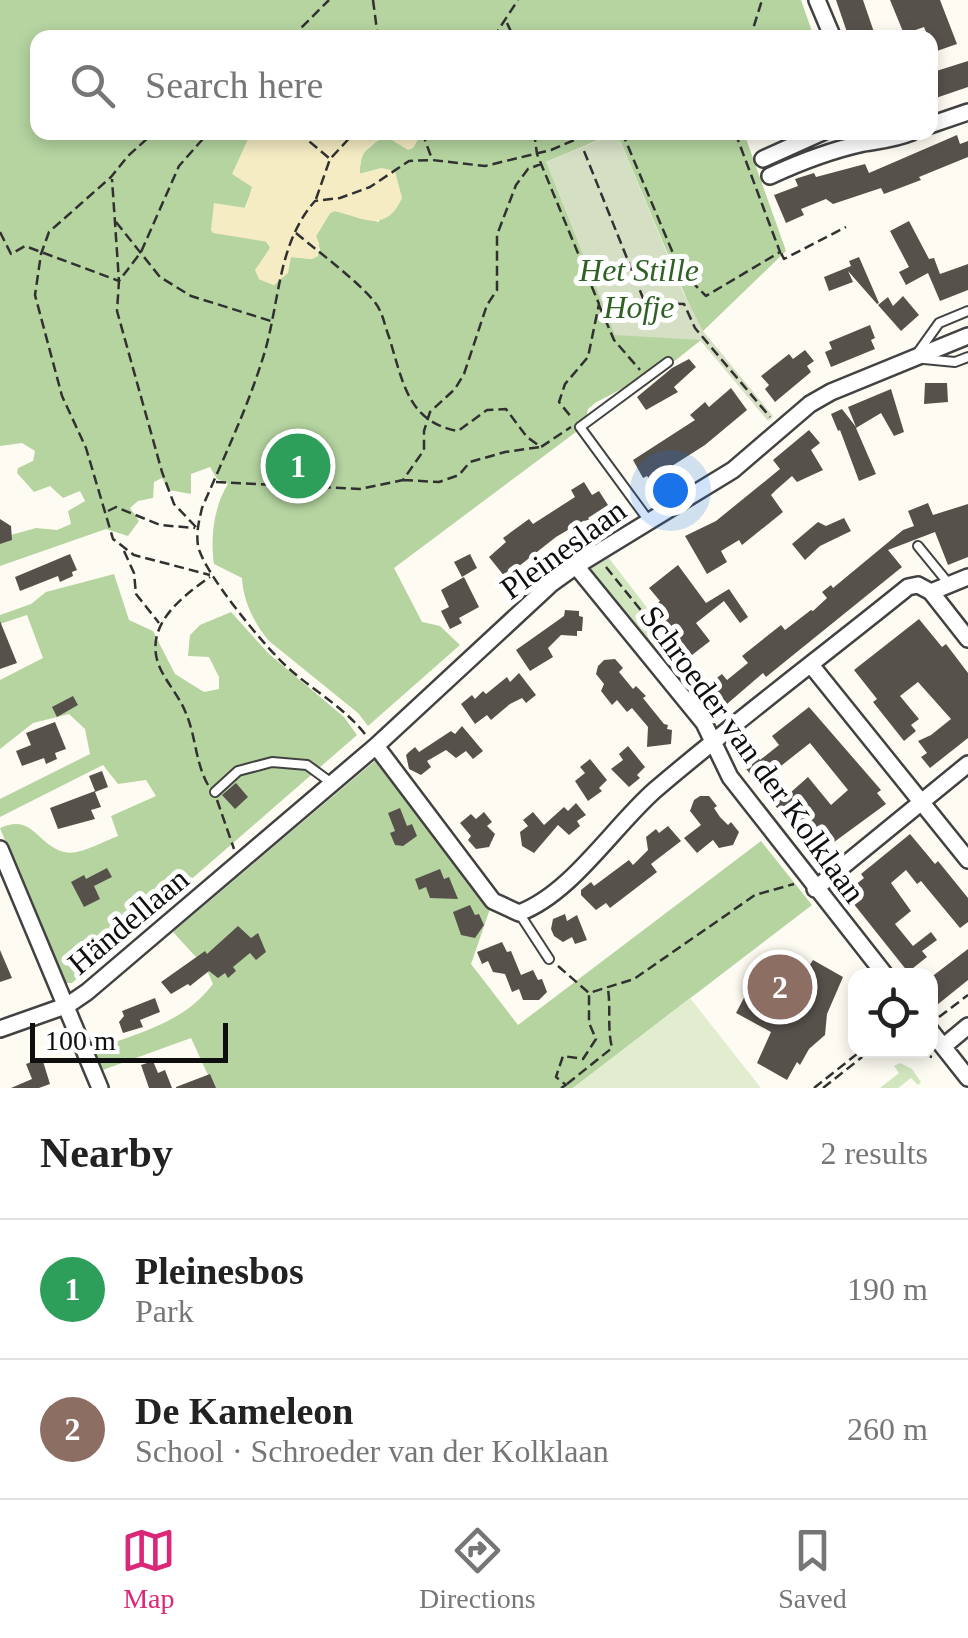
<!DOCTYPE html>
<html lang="en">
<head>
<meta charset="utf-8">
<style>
  body { margin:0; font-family:"Times New Roman",serif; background:#f2f2f2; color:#222 }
  .controls { position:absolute; right:30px; bottom:30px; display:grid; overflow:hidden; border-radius:20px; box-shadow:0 5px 15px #0003 }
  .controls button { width:90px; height:90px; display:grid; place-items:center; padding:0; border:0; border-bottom:2px solid #e0e0e0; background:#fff; color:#222; font:50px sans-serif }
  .scale { position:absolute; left:30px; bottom:25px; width:198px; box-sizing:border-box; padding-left:10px; border:5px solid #0f0f0f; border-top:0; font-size:28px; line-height:35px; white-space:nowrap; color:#0f0f0f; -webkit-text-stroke:8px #fff; paint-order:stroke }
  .you { position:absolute; left:670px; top:490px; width:35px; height:35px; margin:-25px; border:8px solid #fff; border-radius:50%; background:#1a73e8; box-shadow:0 0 0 15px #1a73e833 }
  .badge { display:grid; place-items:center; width:65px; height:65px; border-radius:50%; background:#db2777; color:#fff; font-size:32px; font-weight:700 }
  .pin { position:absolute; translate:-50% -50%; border:5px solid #fff; box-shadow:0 2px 10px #0006 }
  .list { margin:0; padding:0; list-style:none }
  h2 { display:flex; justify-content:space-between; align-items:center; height:130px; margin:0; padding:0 40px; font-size:42px }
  h2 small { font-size:32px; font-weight:400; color:#767676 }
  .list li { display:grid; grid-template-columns:65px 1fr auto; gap:30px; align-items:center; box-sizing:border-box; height:140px; padding:0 40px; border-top:2px solid #e0e0e0 }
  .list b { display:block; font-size:38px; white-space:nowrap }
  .list p { margin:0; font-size:32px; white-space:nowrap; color:#767676 }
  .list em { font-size:32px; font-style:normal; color:#767676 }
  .icon { flex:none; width:55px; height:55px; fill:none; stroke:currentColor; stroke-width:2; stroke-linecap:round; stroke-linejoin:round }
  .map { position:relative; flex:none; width:968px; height:1088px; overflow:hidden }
  .search { position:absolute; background:#fff; box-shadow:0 5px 15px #0003; left:30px; right:30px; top:30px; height:110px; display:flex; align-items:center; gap:25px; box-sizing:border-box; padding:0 35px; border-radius:20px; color:#767676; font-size:38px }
  .sheet { height:410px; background:#fff }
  nav { display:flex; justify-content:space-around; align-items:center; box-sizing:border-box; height:140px; border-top:2px solid #e0e0e0; background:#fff; font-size:28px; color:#767676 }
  nav a { display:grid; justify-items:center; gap:5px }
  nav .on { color:#db2777 }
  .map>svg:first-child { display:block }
  .green { fill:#d1e5bf }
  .forest { fill:#b5d4a0 }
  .sand { fill:#f5ecc3 }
  .cemetery { fill:#d5dfc4 }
  .pitch { fill:#e2edd0 }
  .building { fill:#57514c; fill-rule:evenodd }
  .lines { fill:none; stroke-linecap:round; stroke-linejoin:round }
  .service-casing { stroke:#424242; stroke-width:12 }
  .minor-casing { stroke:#424242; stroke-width:20 }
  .path { stroke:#313131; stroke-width:2.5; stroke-dasharray:10 5; stroke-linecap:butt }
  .service { stroke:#fff; stroke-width:8 }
  .minor { stroke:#fff; stroke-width:15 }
  .labels { text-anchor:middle; stroke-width:10; stroke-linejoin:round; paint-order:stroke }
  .park-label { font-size:32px; font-style:italic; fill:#2f6125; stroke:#fff }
  .street-label { font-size:32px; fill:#0f0f0f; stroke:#fff }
</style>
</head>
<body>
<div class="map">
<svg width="968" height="1088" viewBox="0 0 968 1088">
  <rect width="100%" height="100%" fill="#fefcf2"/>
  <path class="green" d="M 605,553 L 728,713 L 712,722 L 588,570 L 587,565 Z
    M 900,1063 L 912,1069 L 921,1082 L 918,1085 L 911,1078 L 898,1088 L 880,1088 L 899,1073 L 894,1066 Z"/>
  <path class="forest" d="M 0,0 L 801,0 L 814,37 L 38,38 L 38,132 L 251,133 L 233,173 L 253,187 L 244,210 L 270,247 L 259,279 L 274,285 L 291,257 L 312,259 L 320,250 L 316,236 L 330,213 L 335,211 L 379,222 L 382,168 L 359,174 L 362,154 L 378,140 L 388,137 L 400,143 L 421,136 L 422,133 L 615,133 L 546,162 L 701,340 L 676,360 L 595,403 L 588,409 L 586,418 L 579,421 L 580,429 L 394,568 L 422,622 L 440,626 L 460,645 L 368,726 L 358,713 L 269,641 C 254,623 243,601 242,578 L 214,564 C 210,538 214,506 228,484 L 217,479 L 210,467 L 191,474 L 191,494 L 169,490 L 162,478 L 154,482 L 153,498 L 138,501 L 130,508 L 139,521 L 128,536 L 106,529 L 0,566 L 0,538 L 36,528 L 57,530 L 71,524 L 68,511 L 85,501 L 80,491 L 63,498 L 50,486 L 34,492 L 17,473 L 18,468 L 33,461 L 35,451 L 22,443 L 0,446 Z
    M 617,133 L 744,133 L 786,251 L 701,333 Z
    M 114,574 L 129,620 L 153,631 L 175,674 L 204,692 L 219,689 L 219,677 L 209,657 L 188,656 L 190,635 L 200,625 L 231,612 L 269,654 L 344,717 L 357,735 L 72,983 L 67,983 L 61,979 L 0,828 C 33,813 36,844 64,852 C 79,856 104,841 118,836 L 111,816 L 156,796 L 146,780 L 118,784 L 103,765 L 0,817 L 0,799 L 90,754 L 85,729 L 69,714 L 33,723 L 0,749 L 0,680 L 43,658 L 27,615 L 0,624 L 0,615 L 31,604 L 46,592 Z
    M 376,760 L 490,909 L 471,964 L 518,1025 L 761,841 L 812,905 L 573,1088 L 214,1088 L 191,1038 L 100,1071 L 92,1050 C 136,1034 184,1023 213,984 L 206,968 L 173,932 Z"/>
  <path class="sand" d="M 251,133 L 422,132 L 422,133 L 413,148 L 408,150 L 387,137 C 368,143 359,154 360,174 L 382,168 L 395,171 L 402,198 C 386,233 365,219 335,211 L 330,213 L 316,236 L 319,243 L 318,256 L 312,259 L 291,257 L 288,273 L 274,285 L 259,279 L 255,270 L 270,248 L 268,242 L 213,233 L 211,230 L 214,203 L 246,208 L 252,187 L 232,174 Z"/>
  <path class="cemetery" d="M 617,133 L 683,292 L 703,331 L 773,416 L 768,421 L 700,340 L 615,335 L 546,162 Z"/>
  <path class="pitch" d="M 690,998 L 761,1088 L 573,1088 Z"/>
  <path class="building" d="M 836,0 L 863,0 L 876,38 L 849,38 Z
    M 890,0 L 940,0 L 957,44 L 934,52 L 924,27 L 904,34 Z
    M 968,61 L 968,87 L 930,100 L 930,73 Z
    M 957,135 L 960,144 L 968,141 L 968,157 L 919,177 L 921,180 L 884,194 L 881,188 L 833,204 L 826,199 L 801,209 L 804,215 L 786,223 L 774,195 L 798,186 L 795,179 L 814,173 L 816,177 L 865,164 L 869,173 Z
    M 909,221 L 929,259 L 934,258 L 940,274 L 968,264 L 968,290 L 940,301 L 928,273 L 906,285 L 899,272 L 909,267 L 890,231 Z
    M 859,257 L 879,303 L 877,304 L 848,271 L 853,282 L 829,291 L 824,277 L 851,266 L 849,261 Z
    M 903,296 L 919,315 L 901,331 L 878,305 L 888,297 L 893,306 Z
    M 870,325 L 875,338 L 871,340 L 875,349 L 831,367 L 825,352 L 832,349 L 829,342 Z
    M 805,350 L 814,361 L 807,366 L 811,372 L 775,402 L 765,389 L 769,385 L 761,376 L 789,354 L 793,359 Z
    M 689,359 L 696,367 L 674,387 L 678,392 L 646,410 L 637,397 L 672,368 Z
    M 925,383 L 947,383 L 948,402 L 924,404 Z
    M 731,388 L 747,410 L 705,445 L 650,480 L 647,476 L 643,478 L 633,460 L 695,420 L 690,415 L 705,402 L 709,407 Z
    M 891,389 L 904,432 L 894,436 L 881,413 L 856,428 L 876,474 L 859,481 L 840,430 L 838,431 L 831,414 L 842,409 L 856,427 L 848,407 Z
    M 809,430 L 820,443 L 811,450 L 823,470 L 797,482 L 792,476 L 776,490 L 771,495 L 783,512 L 742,545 L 739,540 L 721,551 L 727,562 L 707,574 L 685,536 L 716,521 L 780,469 L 773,460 Z
    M 584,482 L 592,495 L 599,491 L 608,505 L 588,518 L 590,520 L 583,521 L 556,537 L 505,577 L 489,557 L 506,542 L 503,538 L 529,519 L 533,524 L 575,497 L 571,490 Z
    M 928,503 L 933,515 L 968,504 L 968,557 L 948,565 L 935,532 L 888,550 L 902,567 L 766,677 L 763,673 L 727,704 L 710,683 L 722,674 L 727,680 L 748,663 L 742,656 L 781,625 L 785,630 L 811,610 L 813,611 L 827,598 L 822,592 L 831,585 L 833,588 L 903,530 L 914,526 L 908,511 Z
    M 844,518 L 851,531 L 820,546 L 805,560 L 792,544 L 818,522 L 826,526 Z
    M 0,519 L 11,526 L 12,540 L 0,544 Z
    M 70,554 L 77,570 L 72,572 L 73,576 L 60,582 L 58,576 L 20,591 L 15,577 Z
    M 470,554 L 477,568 L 462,577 L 454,562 Z
    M 678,565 L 706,603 L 729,589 L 748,617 L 740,623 L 724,601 L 696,623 L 710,641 L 692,655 L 653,606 L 660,601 L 649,588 Z
    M 464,577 L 479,607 L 459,618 L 462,623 L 450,629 L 441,611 L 449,607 L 441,590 Z
    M 565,610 L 579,611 L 579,616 L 583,617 L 582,631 L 577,631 L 577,636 L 561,635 L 548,648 L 553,657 L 530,671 L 516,650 L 564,616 Z
    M 919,619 L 942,647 L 946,644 L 968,673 L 968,738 L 930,768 L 921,757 L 927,753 L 918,741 L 931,735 L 951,719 L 918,682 L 900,696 L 919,719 L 911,725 L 916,731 L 904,741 L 873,702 L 877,699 L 854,670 Z
    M 0,621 L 17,663 L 0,669 Z
    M 615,659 L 623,668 L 619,672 L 633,689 L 636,686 L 646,696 L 643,698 L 664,724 L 668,725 L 667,729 L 672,730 L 671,744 L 647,747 L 648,727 L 632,708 L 627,712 L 617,700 L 612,705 L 601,691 L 604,684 L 596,674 L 598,666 L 604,660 Z
    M 519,673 L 536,695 L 526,703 L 522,698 L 510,704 L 491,720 L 487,715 L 475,724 L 461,704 L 472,695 L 475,699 L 483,691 L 486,694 L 507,677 L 510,682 Z
    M 73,696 L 78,705 L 57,717 L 52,707 Z
    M 809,707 L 881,790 L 877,793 L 886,804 L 815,856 L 743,765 L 756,755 L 760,760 L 779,745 L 772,736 ZM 810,743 L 848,790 L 831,805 L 808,777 L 790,793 L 772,773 Z
    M 55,722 L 66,749 L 55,753 L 57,759 L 46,764 L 44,758 L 22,766 L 16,751 L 31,745 L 26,733 Z
    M 462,726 L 483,751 L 473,759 L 466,751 L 456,758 L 446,750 L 427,761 L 431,767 L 421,775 L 409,769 L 406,755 L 409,752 L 415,747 L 419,752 L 451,731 L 455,734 Z
    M 628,746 L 645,767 L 637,775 L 640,778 L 629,787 L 611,769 L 623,760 L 619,754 Z
    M 590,759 L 607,780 L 599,788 L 602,791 L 588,801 L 575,781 L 585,773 L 580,767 Z
    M 102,771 L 108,787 L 95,792 L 101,807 L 91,810 L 95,819 L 58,829 L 50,808 L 95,791 L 89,776 Z
    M 236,783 L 248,797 L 235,809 L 222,795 Z
    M 700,796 L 709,796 L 717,806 L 714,808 L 720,817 L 728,825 L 731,822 L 739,832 L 733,845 L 719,848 L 713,840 L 697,853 L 684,838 L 701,825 L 690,811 L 694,800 Z
    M 576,803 L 586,815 L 577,821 L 580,826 L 569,835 L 558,825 L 534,853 L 522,846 L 520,832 L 528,826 L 523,820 L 533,812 L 544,825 L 564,807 L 568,811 Z
    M 400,808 L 407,826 L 412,824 L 417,836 L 403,846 L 395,845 L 390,833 L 395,831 L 388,813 Z
    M 484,812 L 492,822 L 487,826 L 495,834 L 489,847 L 476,849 L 468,840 L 471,836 L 460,823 L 471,814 L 476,819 Z
    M 668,826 L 681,841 L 651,864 L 657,872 L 610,908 L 606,903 L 596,910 L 581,895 L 581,890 L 591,882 L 594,886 L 629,860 L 633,865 L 648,850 L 646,837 L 656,829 L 659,833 Z
    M 910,834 L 935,864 L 938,861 L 968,898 L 968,922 L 960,928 L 921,881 L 917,884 L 906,870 L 891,883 L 911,911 L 895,924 L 913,946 L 931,932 L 937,940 L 922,951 L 927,957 L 908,972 L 845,893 L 864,878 L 861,874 Z
    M 107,868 L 112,877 L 94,886 L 100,899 L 84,907 L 71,882 L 84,875 L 86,879 Z
    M 440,869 L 444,879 L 449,877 L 458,899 L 430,898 L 426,887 L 419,890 L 415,879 Z
    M 470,905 L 475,915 L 479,914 L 484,925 L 475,938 L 461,935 L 453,912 Z
    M 565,914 L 567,921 L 577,915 L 587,940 L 575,944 L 572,937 L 563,942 L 554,936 L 551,929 L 553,919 Z
    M 238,926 L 251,938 L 258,933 L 266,952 L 256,960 L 250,953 L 233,967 L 236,971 L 228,978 L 225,973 L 218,978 L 209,971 L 190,986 L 188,984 L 171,994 L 161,982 L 205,951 L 207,954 Z
    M 502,942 L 507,952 L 511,951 L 521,975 L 533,970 L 538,980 L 542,979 L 547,992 L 539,1000 L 523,1000 L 519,989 L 512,992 L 505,974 L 493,972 L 488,961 L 482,964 L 477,952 Z
    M 968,949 L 968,980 L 937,1005 L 930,997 L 930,978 Z
    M 0,950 L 12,978 L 0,982 Z
    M 813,960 L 843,977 L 827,1014 L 825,1035 L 809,1049 L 800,1065 L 797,1062 L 787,1080 L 757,1063 L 771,1032 L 736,1013 L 757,973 L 792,992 Z
    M 155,998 L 160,1012 L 140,1020 L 143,1027 L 123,1033 L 119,1022 L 124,1016 L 122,1011 Z
    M 42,1058 L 50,1084 L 39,1088 L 11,1088 L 32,1079 L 26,1064 Z
    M 153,1061 L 158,1073 L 165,1070 L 172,1088 L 149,1088 L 141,1065 Z
    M 210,1074 L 216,1088 L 176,1088 L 176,1087 Z"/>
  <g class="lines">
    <g class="service-casing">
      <path id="service" d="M 919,351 L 939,323 L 968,311
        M 924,359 L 955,362 L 968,357
        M 649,521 L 580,427 L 668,362
        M 918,546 L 949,584
        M 215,792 L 238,771 L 272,762 L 307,765 L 333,784
        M 519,913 L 549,959"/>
    </g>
    <g class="minor-casing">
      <path id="minor" d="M 817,0 L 833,38
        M 930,125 L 968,112
        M 763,159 L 823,132
        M 770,176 C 800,162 832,150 864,143 C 881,140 895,139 912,132
        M 576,566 L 704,723 L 730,777 L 886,976
        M 931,592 L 968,639
        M 811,665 L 968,860
        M 376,746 L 493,901 L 519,913 C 571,894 613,827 655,790 C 737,720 824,655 908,587 L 918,585 L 931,592 L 968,577
        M 0,849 L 100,1088
        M 815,889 L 968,764
        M 0,1029 L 68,1005 L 87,992 L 376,746 L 551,584 L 576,566 L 733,470 L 810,404 L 831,392 L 968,336
        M 930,1030 L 968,1078
        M 944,1046 L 968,1026"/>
    </g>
    <path class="path" d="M 373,0 L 378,38
      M 507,23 L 514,38
      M 291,38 L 329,0
      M 493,38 L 518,0
      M 745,38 L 753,29 L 762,0
      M 160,132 L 150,136 L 128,156 L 111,177 L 49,232 L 41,254 L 35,295 L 62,396 L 86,448 L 113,539 L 134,555 L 210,575
      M 298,132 L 329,158
      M 422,132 L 432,159
      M 534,132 L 537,154 L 599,304 L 588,357 L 565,384 L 559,402 L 572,418
      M 622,132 L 680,270 L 706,296 L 780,252 L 735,132
      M 584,151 L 645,303 L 684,304 L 695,328 L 770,417
      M 316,199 L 330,159 L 355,132
      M 116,222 L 160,277 L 191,296 L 271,321
      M 0,232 L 11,254 L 25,246 L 119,281 L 112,179
      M 296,233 C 322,255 352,276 374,301 C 383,312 384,324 389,337 C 403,381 407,422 458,431 L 487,410 L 506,409 L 527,437 L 541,447 L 571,427
      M 781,253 L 784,259 L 846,227
      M 599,305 L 614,340 L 640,370
      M 403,480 L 439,482 L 459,475 L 470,462 L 505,452 L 540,447
      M 216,482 L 360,489 L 403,480 L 424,450 L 424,431 L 430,412 L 455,389 L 464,374 L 487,305 L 497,290 L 497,235 L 516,185 L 528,169 L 541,164
      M 108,511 L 116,507 L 160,525 L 195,528
      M 196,527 L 174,504 L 162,472 L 117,311 L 119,281 L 141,252 L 179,166 L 209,132
      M 124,551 L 134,573 L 136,594 L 159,623
      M 606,567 L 723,712
      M 365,734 C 342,705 310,689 284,664 C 262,643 204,573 198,546 C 196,532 199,521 202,508 C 224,457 249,405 265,351 C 280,299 278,243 315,201 L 340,198 L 370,187 L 409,161 L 432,160 L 485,166 L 551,150 L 593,132
      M 208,785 C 195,762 196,735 185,711 C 178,694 164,680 158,663 C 145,624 183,596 210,577
      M 217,800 L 234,849
      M 558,966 L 589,993 L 634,979 L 755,895 L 794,884
      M 939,1017 L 968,995
      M 917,1050 L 922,1055 L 932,1057
      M 567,1084 L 612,1048 C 607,1027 611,1010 608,989
      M 561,1088 L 566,1085 L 556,1077 L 563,1056 L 583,1059 L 596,1039 L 589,1023 L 589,995
      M 814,1088 L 862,1050
      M 823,1088 L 871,1050"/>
    <use href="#service" class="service"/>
    <use href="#minor" class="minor"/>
  </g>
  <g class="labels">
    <g class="park-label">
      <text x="639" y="281">Het Stille<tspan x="639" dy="37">Hofje</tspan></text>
    </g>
    <g class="street-label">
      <text transform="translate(563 549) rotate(-36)" y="11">Pleineslaan</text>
      <text transform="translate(753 754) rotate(54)" y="11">Schroeder van der Kolklaan</text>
      <text transform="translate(128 921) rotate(-40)" y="11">Händellaan</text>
    </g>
  </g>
</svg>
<div class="controls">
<button><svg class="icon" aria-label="locate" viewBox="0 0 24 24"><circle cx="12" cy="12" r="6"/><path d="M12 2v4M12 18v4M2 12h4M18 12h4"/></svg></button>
</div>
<div class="scale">100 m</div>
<div class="you"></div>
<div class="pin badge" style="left:298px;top:466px;background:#2e9e5b">1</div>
<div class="pin badge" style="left:780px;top:987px;background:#8d6e63">2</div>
<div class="search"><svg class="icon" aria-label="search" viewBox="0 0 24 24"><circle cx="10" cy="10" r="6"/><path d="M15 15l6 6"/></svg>Search here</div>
</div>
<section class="sheet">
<h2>Nearby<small>2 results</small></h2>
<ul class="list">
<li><span class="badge" style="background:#2e9e5b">1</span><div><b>Pleinesbos</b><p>Park</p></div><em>190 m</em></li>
<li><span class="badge" style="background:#8d6e63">2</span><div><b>De Kameleon</b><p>School · Schroeder van der Kolklaan</p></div><em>260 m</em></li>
</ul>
</section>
<nav>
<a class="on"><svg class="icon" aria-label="map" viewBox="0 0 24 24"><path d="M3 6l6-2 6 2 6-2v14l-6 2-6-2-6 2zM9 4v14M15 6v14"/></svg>Map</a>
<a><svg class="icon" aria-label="directions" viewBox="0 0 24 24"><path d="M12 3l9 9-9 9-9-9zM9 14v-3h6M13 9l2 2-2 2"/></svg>Directions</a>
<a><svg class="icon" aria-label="saved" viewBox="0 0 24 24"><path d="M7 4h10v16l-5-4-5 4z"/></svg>Saved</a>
</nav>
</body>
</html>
